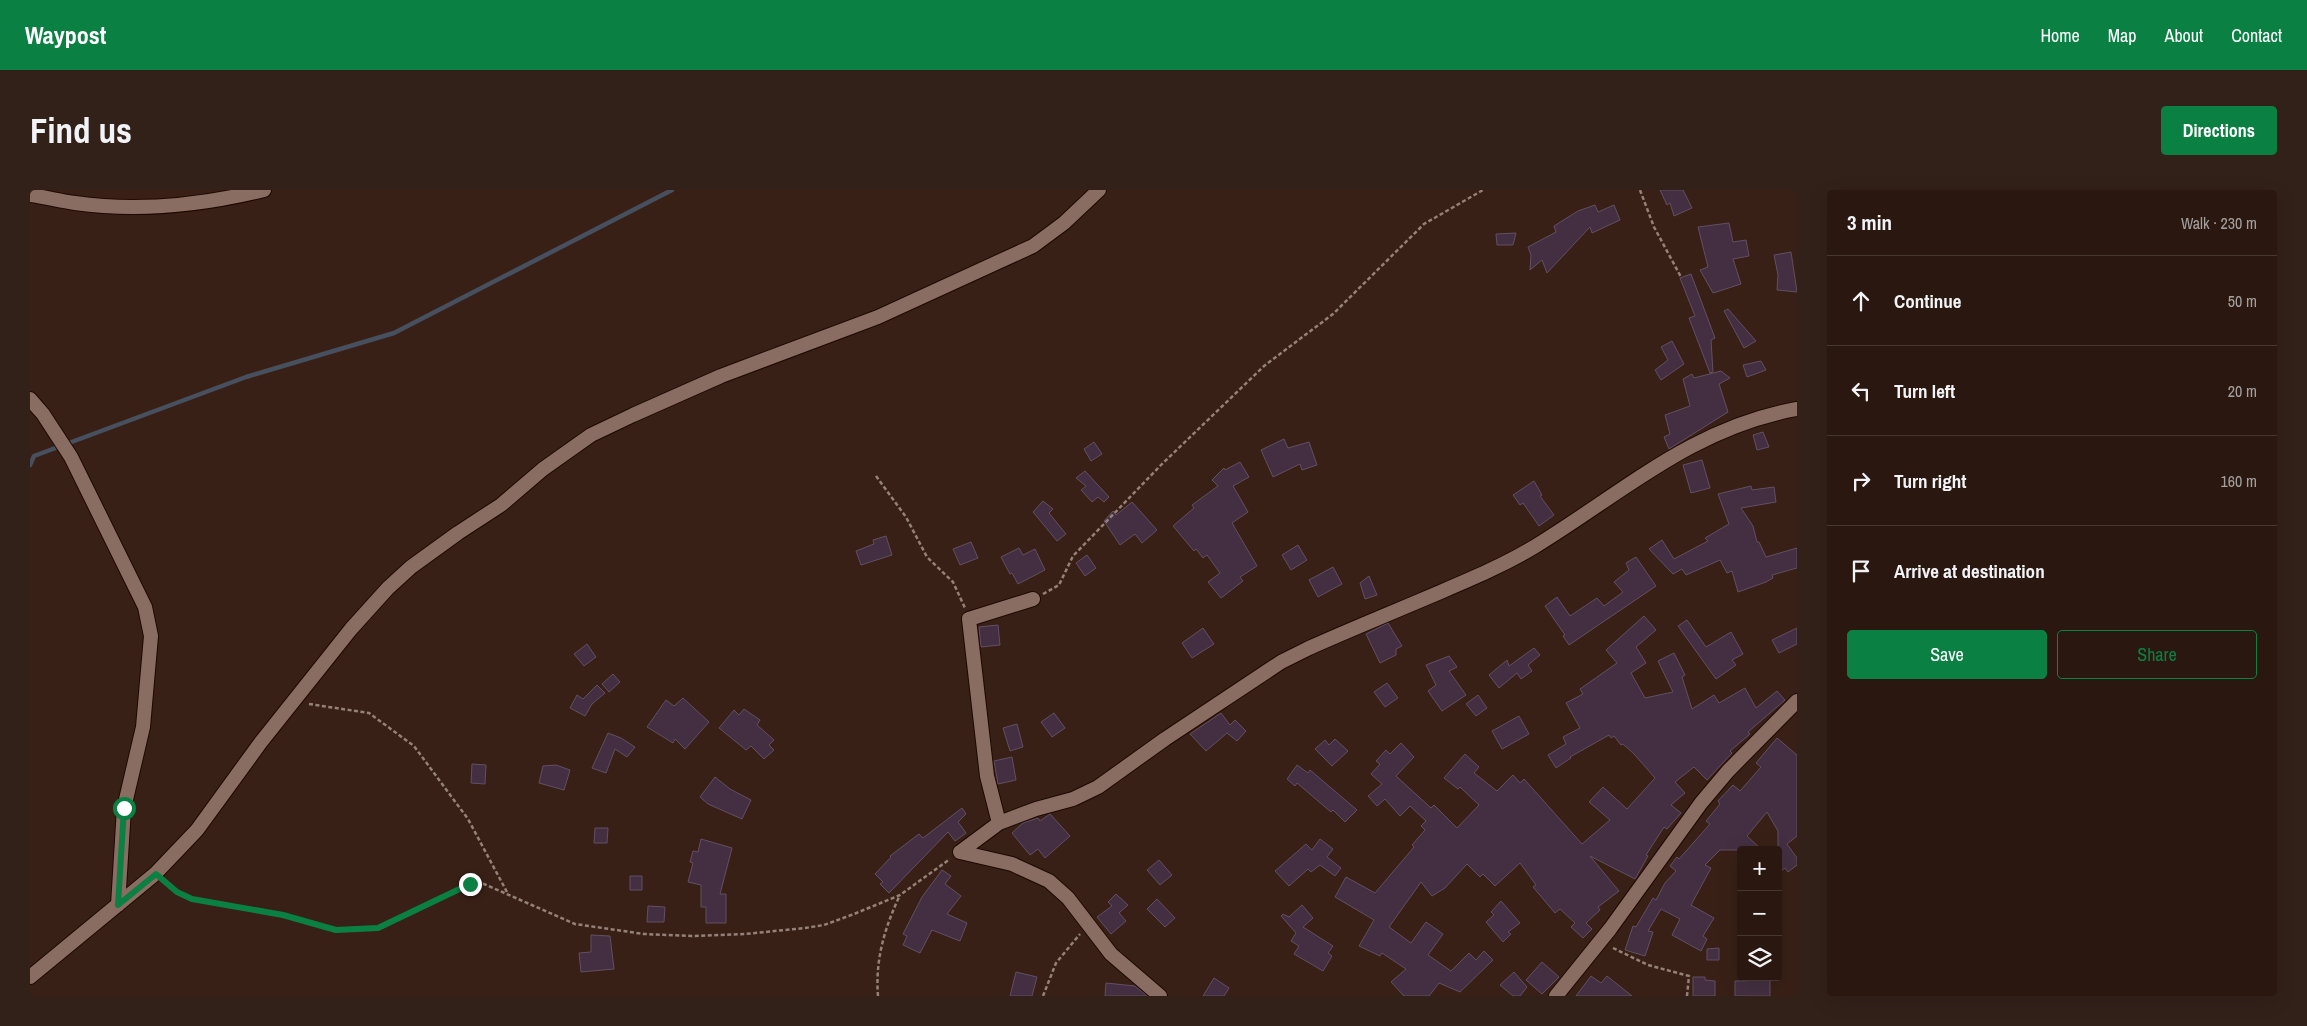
<!DOCTYPE html>
<html lang="en">
<head>
<meta charset="utf-8">
<style>
  body { margin:0; font-family:"Archivo Narrow",sans-serif; background:#322119; color:#f1f3f6 }
  .controls { position:absolute; right:15px; bottom:15px; display:grid; overflow:hidden; border-radius:5px; box-shadow:0 5px 20px #0002 }
  .controls button { width:45px; height:45px; display:grid; place-items:center; padding:0; border:0; border-bottom:1px solid #463730; background:#2a1810; color:#f1f3f6; font:25px sans-serif }
  .stop { position:absolute; width:15px; height:15px; margin:-11px; border:4px solid #0b8043; border-radius:50%; background:#fff }
  .stop.end { background:#0b8043; border-color:#fff; box-shadow:0 1px 5px #0008 }
  .list { margin:0; padding:0; list-style:none }
  h2 { display:flex; justify-content:space-between; align-items:center; height:65px; margin:0; padding:0 20px; font-size:21px }
  h2 small { font-size:16px; font-weight:400; color:#a5a09f }
  .list li { display:grid; grid-template-columns:32px 1fr auto; gap:15px; align-items:center; box-sizing:border-box; height:90px; padding:0 20px; border-top:1px solid #463730 }
  .list b { display:block; font-size:19px; white-space:nowrap }
  .list em { font-size:16px; font-style:normal; color:#a5a09f }
  .actions { display:flex; gap:10px; padding:15px 20px }
  .actions a { flex:1; padding:11px 0; border:1px solid #0b8043; border-radius:5px; text-align:center; font-size:18px; color:#0b8043 }
  .actions .main { background:#0b8043; color:#fff }
  .icon { flex:none; width:28px; height:28px; fill:none; stroke:currentColor; stroke-width:2; stroke-linecap:round; stroke-linejoin:round }
  .map { position:relative; flex:none; width:1767px; height:806px; overflow:hidden; border-radius:5px }
  header { display:flex; align-items:center; gap:30px; box-sizing:border-box; height:70px; padding:0 25px; background:#0b8043; color:#fff }
  header strong { font-size:24px }
  nav { display:flex; gap:28px; margin-inline-start:auto; font-size:18px }
  .intro { display:flex; align-items:center; justify-content:space-between; box-sizing:border-box; height:120px; padding:0 30px }
  h1 { margin:0; font-size:35px }
  .button { padding:12px 22px; border-radius:5px; background:#0b8043; color:#fff; font-size:18px; font-weight:700 }
  main { display:flex; gap:30px; padding:0 30px }
  aside { flex:1; background:#2a1810; border-radius:5px; box-shadow:0 5px 20px #0002 }
  .map>svg:first-child { display:block }
  .lines { fill:none; stroke-linecap:round; stroke-linejoin:round }
  .stream { stroke:#46505e; stroke-width:4.5 }
  .building { fill:#432f41; stroke:#634f62 }
  .minor-casing { stroke:#1e0902; stroke-width:16 }
  .path { stroke:#958179; stroke-width:2.5; stroke-dasharray:4 2.5; stroke-linecap:butt }
  .minor { stroke:#8a6d62; stroke-width:14 }
  .route { stroke:#0b8043; stroke-width:6 }
</style>
</head>
<body>
<header>
<strong>Waypost</strong>
<nav><a>Home</a><a>Map</a><a>About</a><a>Contact</a></nav>
</header>
<div class="intro"><h1>Find us</h1><a class="button">Directions</a></div>
<main>
<div class="map">
<svg width="1767" height="806" viewBox="0 0 1767 806">
  <rect width="100%" height="100%" fill="#382016"/>
  <g class="lines">
    <path class="stream" d="M 0,275 L 4,266 L 216,187 L 364,143 L 642,0"/>
  </g>
  <path class="building" d="M 1630,0 L 1653,0 L 1662,18 L 1644,26 L 1640,13 L 1637,15 Z
    M 1565,15 L 1568,22 L 1584,15 L 1590,30 L 1562,43 L 1560,37 L 1517,83 L 1512,70 L 1500,80 L 1501,65 L 1498,57 L 1526,42 L 1524,36 L 1548,21 Z
    M 1699,33 L 1703,52 L 1716,50 L 1719,66 L 1703,69 L 1711,94 L 1683,103 L 1670,80 L 1678,77 L 1668,37 Z
    M 1486,43 L 1483,55 L 1467,55 L 1466,44 Z
    M 1761,62 L 1767,102 L 1747,100 L 1748,85 L 1744,65 Z
    M 1661,84 L 1685,148 L 1681,150 L 1683,182 L 1680,183 L 1659,128 L 1665,126 L 1650,88 Z
    M 1698,119 L 1726,151 L 1714,158 L 1694,121 Z
    M 1642,151 L 1654,174 L 1631,190 L 1625,180 L 1638,170 L 1631,157 Z
    M 1731,171 L 1736,180 L 1717,187 L 1713,175 Z
    M 1691,181 L 1700,188 L 1689,194 L 1698,222 L 1639,259 L 1634,247 L 1640,244 L 1635,225 L 1660,216 L 1653,189 L 1662,184 L 1664,188 Z
    M 1733,242 L 1739,257 L 1727,260 L 1723,245 Z
    M 1254,249 L 1258,258 L 1279,252 L 1287,275 L 1272,280 L 1270,274 L 1243,287 L 1231,260 Z
    M 1064,252 L 1072,264 L 1061,271 L 1054,259 Z
    M 1672,270 L 1680,298 L 1661,303 L 1653,275 Z
    M 1210,272 L 1219,287 L 1203,296 L 1218,322 L 1202,333 L 1227,376 L 1210,387 L 1213,391 L 1191,408 L 1178,392 L 1190,383 L 1177,365 L 1173,368 L 1166,359 L 1164,361 L 1143,336 L 1164,318 L 1162,315 L 1188,296 L 1182,290 L 1194,278 L 1195,280 Z
    M 1055,281 L 1079,307 L 1074,312 L 1068,307 L 1062,312 L 1051,300 L 1056,296 L 1046,288 Z
    M 1504,291 L 1512,305 L 1510,306 L 1524,325 L 1509,336 L 1493,313 L 1490,315 L 1483,305 Z
    M 1721,296 L 1722,300 L 1744,297 L 1746,312 L 1711,318 L 1723,336 L 1727,352 L 1729,352 L 1736,367 L 1767,358 L 1767,378 L 1742,385 L 1743,388 L 1736,392 L 1708,402 L 1702,381 L 1697,383 L 1690,370 L 1656,385 L 1652,379 L 1643,384 L 1619,359 L 1632,350 L 1644,369 L 1678,351 L 1675,348 L 1699,334 L 1688,304 Z
    M 1013,311 L 1023,319 L 1019,323 L 1036,344 L 1027,351 L 1003,322 Z
    M 1102,312 L 1127,340 L 1112,353 L 1105,344 L 1090,355 L 1074,331 L 1083,321 L 1086,325 Z
    M 856,346 L 862,365 L 831,375 L 826,361 L 844,354 L 843,350 Z
    M 941,352 L 948,368 L 930,375 L 923,359 Z
    M 1268,355 L 1277,370 L 1261,380 L 1252,365 Z
    M 989,358 L 993,365 L 1005,359 L 1015,380 L 988,394 L 982,383 L 980,384 L 971,367 Z
    M 1057,365 L 1066,378 L 1055,386 L 1046,373 Z
    M 1606,367 L 1626,396 L 1539,455 L 1533,446 L 1535,445 L 1515,416 L 1527,407 L 1540,426 L 1567,408 L 1574,416 L 1593,402 L 1584,392 L 1599,380 L 1596,373 Z
    M 1303,377 L 1312,394 L 1288,407 L 1279,390 Z
    M 1339,386 L 1347,405 L 1335,409 L 1330,393 Z
    M 1614,426 L 1626,440 L 1606,457 L 1616,473 L 1601,483 L 1615,508 L 1643,502 L 1628,471 L 1644,463 L 1655,485 L 1652,487 L 1662,519 L 1684,505 L 1689,513 L 1715,498 L 1726,518 L 1747,501 L 1755,510 L 1718,542 L 1720,544 L 1700,561 L 1702,563 L 1677,590 L 1664,577 L 1645,592 L 1655,603 L 1641,615 L 1651,623 L 1637,639 L 1634,637 L 1616,665 L 1618,666 L 1605,689 L 1560,666 L 1589,701 L 1568,717 L 1570,720 L 1556,733 L 1562,739 L 1553,748 L 1541,737 L 1545,733 L 1530,719 L 1525,723 L 1503,697 L 1506,695 L 1490,673 L 1465,696 L 1453,684 L 1450,687 L 1437,674 L 1415,698 L 1402,706 L 1391,692 L 1359,737 L 1381,753 L 1396,732 L 1413,744 L 1398,765 L 1421,781 L 1439,763 L 1446,770 L 1454,761 L 1463,770 L 1430,802 L 1409,793 L 1399,806 L 1374,806 L 1361,792 L 1376,779 L 1352,763 L 1350,766 L 1329,756 L 1344,730 L 1305,707 L 1316,687 L 1345,703 L 1384,657 L 1382,655 L 1395,640 L 1391,636 L 1396,631 L 1380,616 L 1370,626 L 1355,609 L 1347,616 L 1338,606 L 1352,594 L 1341,584 L 1350,574 L 1346,571 L 1356,560 L 1360,564 L 1371,553 L 1384,567 L 1366,586 L 1401,618 L 1404,615 L 1427,638 L 1449,615 L 1430,597 L 1428,599 L 1414,588 L 1435,564 L 1449,577 L 1444,583 L 1467,601 L 1483,585 L 1490,593 L 1494,589 L 1552,654 L 1580,630 L 1559,612 L 1573,597 L 1597,619 L 1625,588 L 1604,564 L 1593,554 L 1591,555 L 1584,546 L 1581,548 L 1579,545 L 1540,567 L 1541,568 L 1526,578 L 1518,565 L 1536,554 L 1533,547 L 1550,538 L 1536,513 L 1553,504 L 1550,499 L 1587,473 L 1576,460 Z
    M 1657,430 L 1676,457 L 1701,442 L 1713,464 L 1702,470 L 1706,475 L 1686,489 L 1648,436 Z
    M 1358,433 L 1372,456 L 1366,459 L 1366,465 L 1350,473 L 1336,444 Z
    M 968,435 L 970,455 L 951,457 L 949,437 Z
    M 1173,438 L 1184,454 L 1162,468 L 1152,453 Z
    M 1767,438 L 1767,454 L 1749,463 L 1742,450 Z
    M 557,454 L 566,467 L 554,476 L 544,464 Z
    M 1504,458 L 1510,465 L 1498,475 L 1502,481 L 1491,489 L 1487,483 L 1469,498 L 1459,485 L 1477,470 L 1479,476 Z
    M 1419,466 L 1427,477 L 1419,481 L 1436,505 L 1412,521 L 1398,501 L 1406,495 L 1396,475 Z
    M 583,484 L 590,492 L 579,502 L 572,494 Z
    M 1357,493 L 1368,508 L 1355,517 L 1344,502 Z
    M 567,495 L 575,503 L 562,514 L 555,526 L 540,518 L 547,505 L 553,509 Z
    M 1448,505 L 1457,518 L 1446,526 L 1436,514 Z
    M 653,508 L 679,532 L 655,559 L 645,549 L 643,553 L 617,537 L 636,510 L 644,516 Z
    M 714,519 L 730,530 L 727,535 L 744,550 L 739,555 L 744,560 L 734,569 L 721,556 L 716,560 L 689,538 L 704,520 L 709,525 Z
    M 1024,523 L 1035,538 L 1022,547 L 1011,532 Z
    M 1191,523 L 1200,535 L 1205,530 L 1216,541 L 1207,551 L 1197,543 L 1176,561 L 1160,544 Z
    M 1489,526 L 1499,544 L 1472,559 L 1462,541 Z
    M 987,534 L 993,557 L 980,561 L 973,538 Z
    M 578,543 L 591,548 L 605,557 L 597,567 L 585,559 L 576,583 L 562,578 Z
    M 1747,548 L 1767,565 L 1767,646 L 1757,654 L 1767,668 L 1767,675 L 1758,682 L 1755,678 L 1748,683 L 1748,641 L 1737,622 L 1717,646 L 1732,660 L 1690,660 L 1675,675 L 1681,678 L 1661,715 L 1684,728 L 1673,746 L 1677,749 L 1671,761 L 1642,745 L 1650,729 L 1631,719 L 1618,741 L 1623,742 L 1615,766 L 1595,760 L 1603,736 L 1606,737 L 1623,708 L 1626,710 L 1635,693 L 1646,681 L 1640,676 L 1647,667 L 1649,669 L 1680,634 L 1676,631 L 1690,614 L 1688,611 L 1703,595 L 1710,601 L 1731,577 L 1726,573 Z
    M 1305,549 L 1318,561 L 1302,576 L 1285,559 L 1295,550 L 1299,555 Z
    M 982,567 L 986,590 L 968,594 L 964,571 Z
    M 442,574 L 456,575 L 455,594 L 441,593 Z
    M 526,575 L 540,580 L 534,600 L 509,593 L 513,576 Z
    M 1267,575 L 1278,583 L 1280,580 L 1327,620 L 1315,632 L 1303,620 L 1301,622 L 1267,593 L 1265,596 L 1257,589 Z
    M 685,587 L 700,599 L 721,610 L 712,629 L 678,614 L 670,607 Z
    M 932,618 L 936,624 L 928,632 L 936,643 L 925,651 L 918,642 L 859,703 L 850,694 L 853,692 L 845,684 L 861,667 L 860,666 L 889,644 L 893,648 Z
    M 1020,624 L 1040,646 L 1015,668 L 1008,659 L 1000,665 L 982,643 L 993,633 L 1008,628 L 1010,631 Z
    M 565,638 L 578,638 L 577,653 L 564,653 Z
    M 671,649 L 702,658 L 690,704 L 696,704 L 696,733 L 676,733 L 676,717 L 671,717 L 671,695 L 658,692 L 663,673 L 660,672 L 663,661 L 668,662 Z
    M 1290,649 L 1303,659 L 1297,667 L 1311,678 L 1305,686 L 1290,675 L 1281,682 L 1278,679 L 1259,696 L 1245,681 L 1276,654 L 1282,660 Z
    M 1129,670 L 1142,685 L 1130,695 L 1117,680 Z
    M 912,680 L 921,686 L 915,694 L 931,706 L 917,724 L 937,733 L 930,751 L 902,740 L 890,763 L 873,755 L 877,746 L 873,744 L 892,707 Z
    M 600,686 L 612,686 L 612,700 L 600,700 Z
    M 1086,704 L 1098,715 L 1089,723 L 1096,731 L 1081,744 L 1067,727 L 1082,716 L 1078,712 Z
    M 1127,709 L 1145,728 L 1135,737 L 1117,719 Z
    M 1471,711 L 1490,733 L 1478,742 L 1481,744 L 1473,752 L 1456,732 L 1464,725 L 1461,722 Z
    M 1272,715 L 1283,728 L 1273,737 L 1303,756 L 1298,763 L 1302,766 L 1293,781 L 1264,764 L 1269,756 L 1261,751 L 1266,743 L 1251,726 L 1253,724 L 1259,727 Z
    M 618,716 L 635,717 L 634,732 L 617,732 Z
    M 561,745 L 580,746 L 584,779 L 551,782 L 549,763 L 561,762 Z
    M 1689,758 L 1689,770 L 1677,770 L 1677,759 Z
    M 1512,772 L 1529,787 L 1512,804 L 1496,790 Z
    M 986,782 L 1007,787 L 1002,806 L 980,806 Z
    M 1484,782 L 1497,797 L 1490,806 L 1483,806 L 1470,795 Z
    M 1561,786 L 1571,793 L 1577,786 L 1602,806 L 1546,806 Z
    M 1663,787 L 1675,787 L 1675,790 L 1685,791 L 1685,806 L 1663,806 Z
    M 1184,788 L 1199,798 L 1194,806 L 1173,806 Z
    M 1740,790 L 1740,806 L 1705,806 L 1705,791 Z
    M 1076,793 L 1105,796 L 1117,806 L 1075,806 Z"/>
  <g class="lines">
    <g class="minor-casing">
      <path id="minor" d="M 0,5 C 15,7 30,11 45,13 C 108,22 173,15 234,0
        M 0,209 L 13,224 L 41,267 L 115,417 L 121,446 L 113,537 L 94,618 L 88,715
        M 969,633 L 957,586 L 939,429 L 1003,409
        M 930,662 L 969,633 L 1006,619 L 1043,609 L 1068,597 L 1135,549 L 1251,472 L 1279,458 C 1317,441 1356,425 1394,409 C 1431,393 1469,378 1504,357 C 1591,304 1663,237 1767,219
        M 930,662 L 982,674 L 1019,691 L 1038,708 L 1081,764 L 1130,806
        M 0,787 L 125,684 L 167,640 L 231,552 L 321,439 L 358,398 L 381,377 L 428,343 L 471,315 L 513,279 L 561,245 L 603,225 L 691,186 L 848,127 L 1003,56 L 1034,33 L 1069,0
        M 1526,806 L 1580,739 L 1671,613 L 1698,581 L 1767,511"/>
    </g>
    <path class="path" d="M 1610,0 L 1624,37 L 1651,87
      M 846,286 L 876,327 L 897,367 L 923,392 L 935,418
      M 1013,404 L 1029,395 L 1043,366 L 1132,274 L 1234,176 L 1303,124 L 1394,34 L 1453,0
      M 279,514 L 339,523 L 384,556 L 438,629 L 478,704
      M 134,691 L 147,702 L 162,709 L 253,725 L 306,740 L 348,738 L 440,694 L 454,694 L 545,734 L 614,744 L 662,746 L 715,744 L 775,738 L 794,735 L 824,724 L 870,705 L 920,669
      M 1583,758 L 1618,775 L 1659,786 L 1657,806
      M 848,806 C 845,769 855,737 870,705
      M 1013,806 L 1026,773 L 1050,744"/>
    <use href="#minor" class="minor"/>
  </g>
  <g class="lines">
    <path class="route" d="M 94,618 L 88,715 L 126,684 L 147,702 L 162,709 L 253,725 L 306,740 L 348,738 L 440,694"/>
  </g>
</svg>
<div class="controls">
<button>+</button>
<button>−</button>
<button><svg class="icon" aria-label="layers" viewBox="0 0 24 24"><path d="M12 4l9 5-9 5-9-5zM3 14l9 5 9-5"/></svg></button>
</div>
<div class="stop" style="left:94px;top:618px"></div>
<div class="stop end" style="left:440px;top:694px"></div>
</div>
<aside>
<h2>3 min<small>Walk · 230 m</small></h2>
<ul class="list">
<li><svg class="icon" aria-label="ahead" viewBox="0 0 24 24"><path d="M12 20V5M6 11l6-6 6 6"/></svg><div><b>Continue</b></div><em>50 m</em></li>
<li><svg class="icon" aria-label="left" viewBox="0 0 24 24"><path d="M17 20v-9H6M10 6l-5 5 5 5"/></svg><div><b>Turn left</b></div><em>20 m</em></li>
<li><svg class="icon" aria-label="right" viewBox="0 0 24 24"><path d="M7 20v-9h11M14 6l5 5-5 5"/></svg><div><b>Turn right</b></div><em>160 m</em></li>
<li><svg class="icon" aria-label="arrive" viewBox="0 0 24 24"><path d="M6 21V4h12l-3 4 3 4H6"/></svg><div><b>Arrive at destination</b></div></li>
</ul>
<div class="actions"><a class="main">Save</a><a>Share</a></div>
</aside>
</main>
</body>
</html>
